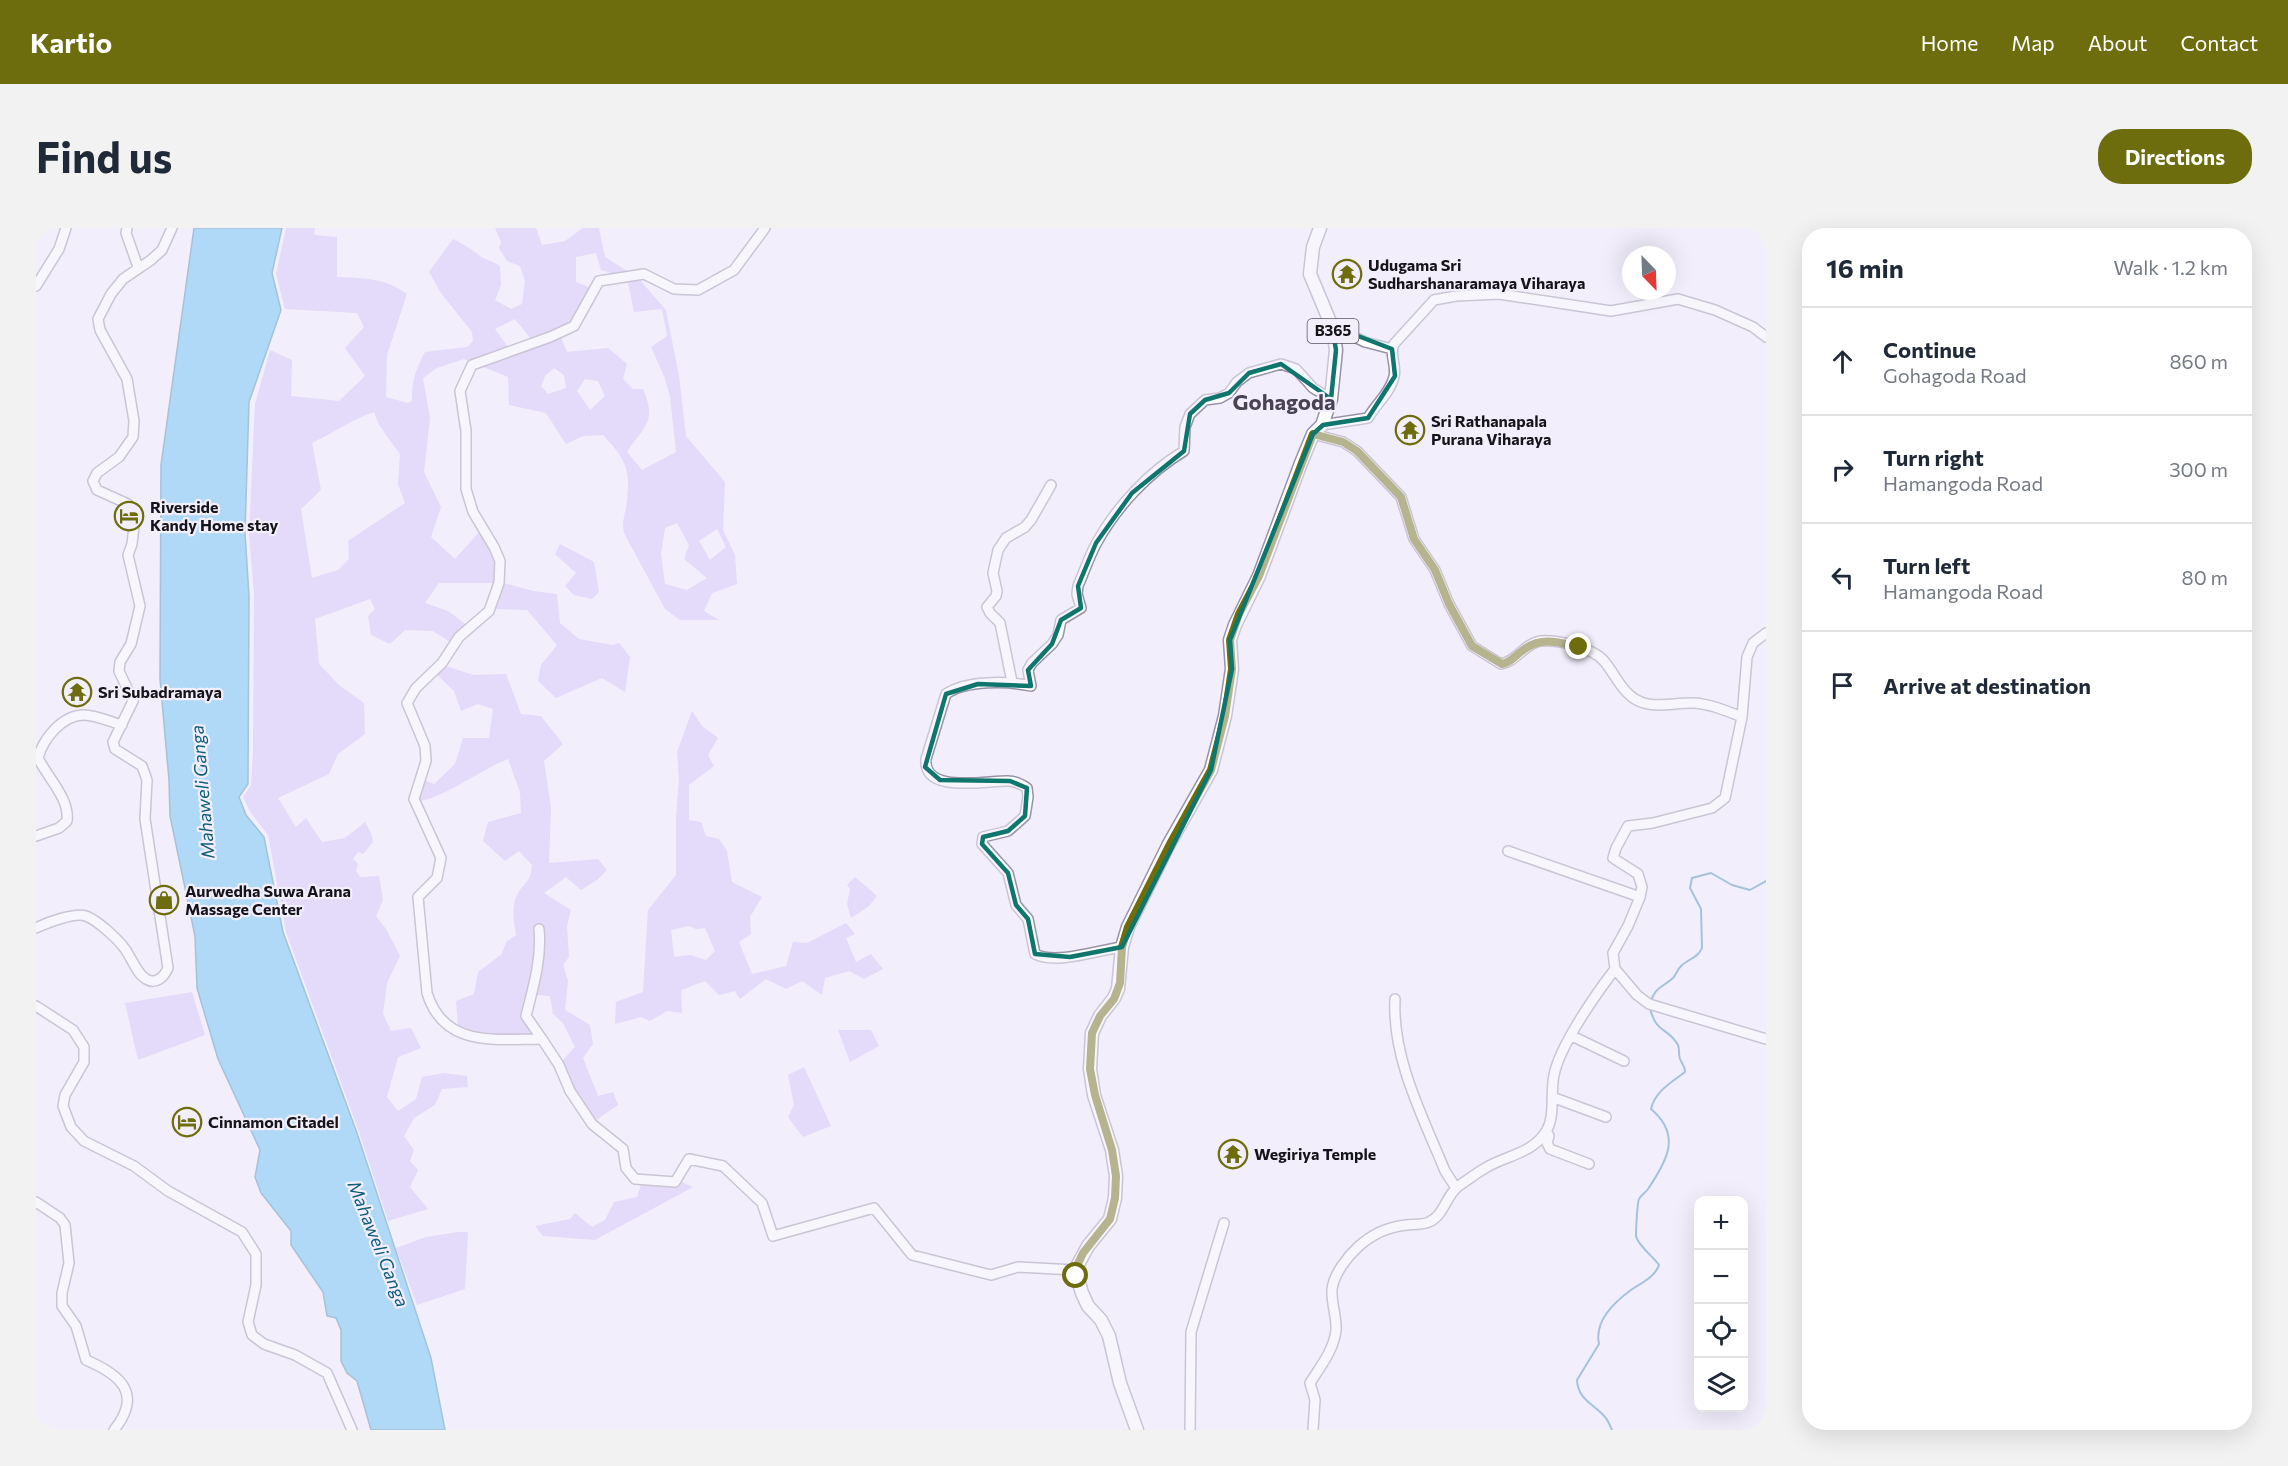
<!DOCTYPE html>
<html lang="en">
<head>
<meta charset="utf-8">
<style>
  body { margin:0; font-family:Commissioner,sans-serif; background:#f2f2f3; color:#1f2937 }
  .controls { position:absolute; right:18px; bottom:18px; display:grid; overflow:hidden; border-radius:12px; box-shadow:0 6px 24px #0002 }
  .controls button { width:54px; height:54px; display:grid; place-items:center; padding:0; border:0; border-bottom:2px solid #e0e1e3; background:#fff; color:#1f2937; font:30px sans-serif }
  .compass { position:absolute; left:1586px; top:18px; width:54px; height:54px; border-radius:50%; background:#fff; box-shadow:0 6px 24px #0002; rotate:157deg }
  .stop { position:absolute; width:18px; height:18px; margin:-14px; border:4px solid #6d6d0d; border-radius:50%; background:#fff }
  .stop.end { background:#6d6d0d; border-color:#fff; box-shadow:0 2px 6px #0008 }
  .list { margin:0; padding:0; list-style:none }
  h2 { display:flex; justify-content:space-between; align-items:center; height:78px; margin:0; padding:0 24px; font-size:26px }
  h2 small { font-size:20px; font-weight:400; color:#747a83 }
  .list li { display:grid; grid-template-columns:39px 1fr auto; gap:18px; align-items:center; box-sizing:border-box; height:108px; padding:0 24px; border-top:2px solid #e0e1e3 }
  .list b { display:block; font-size:22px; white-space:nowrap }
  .list p { margin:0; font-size:20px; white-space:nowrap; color:#747a83 }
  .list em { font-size:20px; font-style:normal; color:#747a83 }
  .icon { flex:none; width:33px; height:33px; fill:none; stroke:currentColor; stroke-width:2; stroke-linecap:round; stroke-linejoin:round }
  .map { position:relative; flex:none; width:1730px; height:1202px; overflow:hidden; border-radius:24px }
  header { display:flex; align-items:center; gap:36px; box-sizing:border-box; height:84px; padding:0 30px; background:#6d6d0d; color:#fff }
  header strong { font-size:28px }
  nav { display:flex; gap:33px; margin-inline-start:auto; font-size:21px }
  .intro { display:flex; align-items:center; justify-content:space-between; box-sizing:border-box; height:144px; padding:0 36px }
  h1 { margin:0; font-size:42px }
  .button { padding:15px 27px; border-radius:24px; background:#6d6d0d; color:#fff; font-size:21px; font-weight:700 }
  main { display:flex; gap:36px; padding:0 36px }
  aside { flex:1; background:#fff; border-radius:24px; box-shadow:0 6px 24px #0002 }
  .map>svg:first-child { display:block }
  .green { fill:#d3c0f7; fill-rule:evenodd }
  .water { fill:#5dbfef; stroke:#488caf; stroke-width:1.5 }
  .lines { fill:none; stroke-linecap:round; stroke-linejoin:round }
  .stream { stroke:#488caf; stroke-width:2 }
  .minor-casing { stroke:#9992a7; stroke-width:12 }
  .major-casing { stroke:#9992a7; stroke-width:15 }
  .minor { stroke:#fff; stroke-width:9 }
  .major { stroke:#fff; stroke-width:12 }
  .route { stroke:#6d6d0d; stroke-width:8 }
  .marked { fill:none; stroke:#0f766e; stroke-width:4.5; stroke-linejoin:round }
  .labels { text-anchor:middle; stroke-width:4.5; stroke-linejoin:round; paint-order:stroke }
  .shield { fill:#f2eefc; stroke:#58555e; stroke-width:1.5 }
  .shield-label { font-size:15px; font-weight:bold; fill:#16141b }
  .poi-label { font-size:16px; font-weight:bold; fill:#16141b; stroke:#f2eefc; text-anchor:start }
  .water-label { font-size:18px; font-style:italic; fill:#0e5d7d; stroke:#f2eefc }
  .district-label { font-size:22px; font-weight:bold; fill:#484254; stroke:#f2eefc }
</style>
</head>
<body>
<header>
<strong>Kartio</strong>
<nav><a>Home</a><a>Map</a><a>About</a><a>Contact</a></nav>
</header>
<div class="intro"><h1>Find us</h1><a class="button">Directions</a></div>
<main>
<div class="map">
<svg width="1730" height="1202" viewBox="0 0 1730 1202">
  <rect width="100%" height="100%" fill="#f2eefc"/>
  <path class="green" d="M 250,0 L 279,0 L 278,7 L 301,9 L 301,49 C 327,50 350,50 371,66 L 351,127 L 350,169 L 372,175 L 376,173 C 375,154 380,141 389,124 L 431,119 L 437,113 L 436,104 L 405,65 L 393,44 L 417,11 C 427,16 434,20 443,27 C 449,32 457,33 464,38 L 465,57 L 459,72 L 475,81 L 486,76 L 489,53 L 484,38 L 471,33 L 463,20 L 465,14 L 459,0 L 500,0 L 506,17 L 529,13 L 547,0 L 563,0 L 569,29 L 602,50 L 630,82 L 643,148 L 650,208 L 689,254 L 687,302 L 699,327 L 701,356 L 676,365 L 668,383 L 683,392 L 644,392 L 629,381 L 589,307 C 585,297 588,290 590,280 C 595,244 592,233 567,207 L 547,208 L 530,216 L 510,185 L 473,177 L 472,149 L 428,131 L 401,140 L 387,150 L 394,190 L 388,244 L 405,279 L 395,309 L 419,331 L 445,302 L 460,333 L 459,355 L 403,355 L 389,375 L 412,383 L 431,397 L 414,414 L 397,403 L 369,402 L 354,416 L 335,407 L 332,388 L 339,381 L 334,371 L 279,391 L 283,436 L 304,458 L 328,475 L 329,506 L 302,526 L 293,546 L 242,570 L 260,599 L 270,590 L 286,614 L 309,610 L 329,594 L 335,605 L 337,614 L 327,626 L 322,624 L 317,631 L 322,636 L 320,643 L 324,649 L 343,648 L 347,672 L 340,688 L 350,701 L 364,728 L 351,755 L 347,786 L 355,803 L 375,800 L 385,820 L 362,829 L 351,869 L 362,883 L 380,871 L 386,849 L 407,845 L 431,848 L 432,859 L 406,861 L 399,877 L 378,890 L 368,908 L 378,922 L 374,933 L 382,942 L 374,959 L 392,981 L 352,993 L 323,904 L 250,704 L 232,607 L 214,584 L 207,569 L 215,557 L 217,523 L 218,365 L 213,306 L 219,176 L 234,122 L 256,132 L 255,168 L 303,173 L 329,148 L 309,120 L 328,99 L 321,85 L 249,81 L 240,46 ZM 560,25 L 565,42 L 591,50 L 598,84 L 626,81 L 631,108 L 615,119 L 628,148 L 634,168 L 640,224 L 606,242 L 591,224 C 609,197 621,194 607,161 L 597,161 L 587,151 L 591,136 L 572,120 L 531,124 L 524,107 L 552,81 L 560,62 L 540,54 L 540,29 ZM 479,91 L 495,111 L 472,119 L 459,101 ZM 518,140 L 528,147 L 530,160 L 512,166 L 505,158 L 509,148 ZM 549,151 L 562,153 L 569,168 L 554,182 L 541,163 ZM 338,184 L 343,197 L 364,226 L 362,256 L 369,275 L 312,313 L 313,331 L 302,342 L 276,350 L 265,281 L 285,262 L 276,215 C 297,205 316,191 338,184 ZM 641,295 L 653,317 L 648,331 L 671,350 L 651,362 L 629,356 L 625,326 L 629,300 ZM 681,301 L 690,319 L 674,332 L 663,313 Z
    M 524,316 L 558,334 L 563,364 L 556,371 L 538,367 L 529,358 L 540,345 L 519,326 Z
    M 468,355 L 497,363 L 521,366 L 524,395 L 543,411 L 576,417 L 583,415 L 594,429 L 589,464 L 566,450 L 520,470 L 502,453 L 505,437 L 521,417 L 491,382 L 460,381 Z
    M 410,438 L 437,447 L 470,446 L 485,486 L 505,488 L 527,516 L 508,533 L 515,580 L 513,635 L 562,631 L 571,642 L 561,652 L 545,662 L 530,649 L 508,665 L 535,682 L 531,698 L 533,729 L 527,737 L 532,753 L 529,782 L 554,797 L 557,816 L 547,830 L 562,868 L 577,864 L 582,877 L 557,894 L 537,861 L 525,834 L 539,819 L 527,795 L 517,786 L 514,768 L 491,766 L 485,788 L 496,807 L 439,806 L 422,798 L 420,773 L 438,766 L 442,744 L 466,726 L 470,714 L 480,707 C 478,695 475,678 481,667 C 489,652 494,657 496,637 L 483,623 L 469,633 L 447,613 L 452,594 L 485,585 L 484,564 L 472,531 C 448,540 402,573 382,573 L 388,552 L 398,556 L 419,536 L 427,510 L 453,510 L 457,481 L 442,476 L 425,483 L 418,463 L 401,447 Z
    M 656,483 L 666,498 L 682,510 L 672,527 L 678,538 L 653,557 L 653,592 L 665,594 L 670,608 L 683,611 L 691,623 L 696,654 L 726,669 L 714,689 L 715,706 L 703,714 L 716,746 L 750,738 L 757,714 L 771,715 L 810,695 L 819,706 L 810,710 L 820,734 L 835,726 L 847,741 L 828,751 L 813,743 L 789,750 L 786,767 L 766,753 L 750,761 L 730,751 L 704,771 L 699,763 L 683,767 L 669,753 L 645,762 L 646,785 L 631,783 L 614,793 L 605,789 L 579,796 L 580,774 L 607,764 L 612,682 L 640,647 L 640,588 L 643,552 L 641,524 ZM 653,698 L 660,701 L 669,700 L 679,723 L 670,732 L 654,727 L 638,729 L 635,702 Z
    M 819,649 L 841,668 L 833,678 L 815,690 L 811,676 L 814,661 L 811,657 Z
    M 156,764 L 169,807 L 102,832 L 89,775 Z
    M 802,802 L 835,802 L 843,818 L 814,834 Z
    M 768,839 L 795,898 L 767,909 L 752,889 L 758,877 L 752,847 Z
    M 606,953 L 643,953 L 657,959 L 559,1012 L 507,1008 L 499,998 L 534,991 L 539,985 L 556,999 L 569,992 L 578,974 L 601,969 Z
    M 422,1004 L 432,1004 L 429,1061 L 381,1077 L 360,1020 L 390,1009 Z"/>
  <path class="water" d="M 158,0 L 246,0 L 236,45 L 245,82 L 213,174 L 209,305 L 213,368 L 212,556 L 203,569 L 210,587 L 228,609 L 247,704 L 321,905 L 395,1130 L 409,1202 L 335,1202 L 321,1153 L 311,1145 L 305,1133 L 305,1102 L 300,1090 L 291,1088 L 287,1064 L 255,1017 L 255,1003 L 225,965 L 219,949 L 224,922 L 182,831 L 161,760 L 159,708 L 134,588 L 133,552 L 124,451 L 125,237 Z"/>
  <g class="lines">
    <path class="stream" d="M 1615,774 C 1618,760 1627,759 1637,750 C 1640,747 1641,742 1645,738 C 1652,731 1662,730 1666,720 L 1665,681 L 1654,660 L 1656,650 L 1675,645 L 1696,657 L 1714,662 L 1730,653
      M 1576,1202 C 1574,1198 1572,1192 1569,1189 C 1558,1176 1542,1172 1541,1152 L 1563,1116 C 1558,1093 1577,1075 1595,1062 C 1605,1055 1619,1049 1623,1037 C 1617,1028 1602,1018 1600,1008 C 1600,1003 1601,976 1603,971 C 1605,967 1609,965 1612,961 C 1631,933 1646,907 1615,881 C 1619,863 1636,854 1649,844 C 1649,838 1646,836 1644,831 C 1642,826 1644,821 1642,817 C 1632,799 1620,806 1614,780"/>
    <g class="minor-casing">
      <path id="minor" d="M 91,0 L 90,5 L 102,39
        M 729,0 L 698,42 L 662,62 L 638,61 L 608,46 L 563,53 L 538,98 L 514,109 L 436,137 L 424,163 L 430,203 L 430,261 L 437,284 L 458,319 L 464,333 L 463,355 L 453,383 L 423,409 L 406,435 L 380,460 L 371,475 L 389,518 L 390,533 L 378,571 L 405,630 L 401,650 L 382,669 L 391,765 C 408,820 459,811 506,811 L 523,837 L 534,863 L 556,896 L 587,921 L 590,940 L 599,951 L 639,954 L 653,931 L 687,938 L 726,975 L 737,1008 L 838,980 L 876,1027 L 955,1047 L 982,1039 L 1039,1042
        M 0,58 L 23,21 L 30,0
        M 1296,98 L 1329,114 L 1356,121
        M 1286,197 L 1332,190 C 1340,176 1354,165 1358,149 C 1361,138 1353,127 1358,116 L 1398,72 L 1420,68 L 1463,66 L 1575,83 L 1642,71 L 1679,82 L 1717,99 L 1730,109
        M 1277,206 L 1307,214 L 1321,223 L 1365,269 L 1378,311 L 1399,342 L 1413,376 L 1436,418 L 1465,436 C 1480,434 1488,416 1504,413 C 1521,411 1557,420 1568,433 C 1580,447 1588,470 1608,475 C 1625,480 1641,474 1658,475 C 1674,476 1691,483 1706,489
        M 976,454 L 964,395 L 954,385 L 951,379 L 960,368 L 961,363 L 957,345 L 962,322 L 970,310 L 989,299 L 995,292 L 1015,257
        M 0,608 L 23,600 L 31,593 C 34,571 12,550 2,530 C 7,511 26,487 48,487 C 60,487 75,494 86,497
        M 1472,623 L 1604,669
        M 0,700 C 10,695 39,684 50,688 C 61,692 82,711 89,721 C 95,729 101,746 110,751 C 120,757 128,749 132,740 L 109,591 L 111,552 L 106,538 L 79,521 L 77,514 L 97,473 L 83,443 L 84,434 L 95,416 L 104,378 L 92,327 L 96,316 L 99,290 L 92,276 L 61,262 L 57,253 L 61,245 L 83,229 L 97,209 L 98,193 L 91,151 L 64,102 L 62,91 L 75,66 L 87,51 L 115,32 L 126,22 L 136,0
        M 503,701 C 506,730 497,760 490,788 L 506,811
        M 1086,719 C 1063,722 1020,737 999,726 L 992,691 L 980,677 L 972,645 L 946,616 L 947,609 L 972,603 L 989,588 L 992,569 L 991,560 C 985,556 980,553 973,553 C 952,552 887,567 890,531 L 910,466 C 930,452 971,453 995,458 L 992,442 L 996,435 L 1016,416 L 1022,407 L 1025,392 L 1045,380 L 1041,366 L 1042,358 C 1048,344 1053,329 1060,316 C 1080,279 1113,244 1148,223 L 1149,199 L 1154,186 L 1169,172 L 1184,170 L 1193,165 L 1201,154 L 1213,145 L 1245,136 L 1260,141 L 1277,160 L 1295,171
        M 1579,741 L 1601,767 L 1613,776 L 1730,811
        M 1359,771 C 1356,831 1387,889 1409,943 L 1420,960
        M 0,778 L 37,802 L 48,819 L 48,834 L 29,867 L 27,878 L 35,899 L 48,913 L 98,938 L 132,963 L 206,1004 L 220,1026 L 220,1057 L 212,1094 L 216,1107 L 228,1116 L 259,1127 L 291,1145 L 316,1202
        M 1536,808 L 1588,833
        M 1516,869 L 1570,889
        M 1511,904 L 1513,908 L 1511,915 L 1514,921 L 1553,936
        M 0,974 L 24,990 L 29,997 L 33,1035 L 26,1065 L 26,1078 L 40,1098 L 50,1132 C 85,1147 107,1166 78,1202
        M 1154,1202 L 1155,1104 L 1188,995
        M 1277,1202 L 1279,1172 L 1274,1155 C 1284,1139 1298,1122 1300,1102 C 1301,1089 1295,1075 1296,1061 C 1298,1046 1311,1029 1322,1019 C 1336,1006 1352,999 1370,997 C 1377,996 1387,997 1393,994 C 1409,987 1410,966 1424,957 C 1433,951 1442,944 1451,939 C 1470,928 1496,925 1509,905 C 1520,890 1514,865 1518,847 C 1524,817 1560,766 1579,741 L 1577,725 L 1592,698 L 1604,669 L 1606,659 L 1602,646 L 1577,630 L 1580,620 L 1592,598 L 1617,595 L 1676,580 L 1689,570 L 1706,489 L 1711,429 L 1717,415 L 1730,405"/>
    </g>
    <g class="major-casing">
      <path id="major" d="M 1101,1202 L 1084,1155 L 1073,1108 L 1065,1092 L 1052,1078 L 1046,1065 L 1039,1042 L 1052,1018 L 1074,991 L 1079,970 L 1080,948 L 1076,922 L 1058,867 L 1054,841 L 1056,805 L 1064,788 L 1078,770 L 1082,761 L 1086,719 L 1092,699 L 1133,616 L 1175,542 L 1189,488 L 1196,441 L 1194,412 L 1199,397 L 1223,348 L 1265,235 L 1277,206 L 1286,197 L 1295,171 L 1300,122 L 1297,101 L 1274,46 L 1277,19 L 1284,0"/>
    </g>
    <use href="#minor" class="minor"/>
    <use href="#major" class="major"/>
  </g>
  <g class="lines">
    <path class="route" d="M 1040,1048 L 1039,1042 L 1047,1025 L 1074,991 L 1079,970 L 1080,948 L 1076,922 L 1059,867 L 1054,841 L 1056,805 L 1064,788 L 1078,771 L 1084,755 L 1086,719 L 1092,699 L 1134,616 L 1175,542 L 1189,488 L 1196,441 L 1194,412 L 1203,386 L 1223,348 L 1277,206 L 1307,214 L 1321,223 L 1365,269 L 1378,311 L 1399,342 L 1413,376 L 1436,418 L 1466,436 C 1474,435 1479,428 1486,423 C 1504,408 1522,414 1543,419"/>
  </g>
  <path d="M0 0H1730V1202H0ZM 1296,98 L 1356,121 L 1359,148 L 1332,190 L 1287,197 L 1277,206 L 1194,412 L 1196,441 L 1175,542 L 1086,719 L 1034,729 L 999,726 L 992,691 L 980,677 L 972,645 L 946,616 L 947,609 L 972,603 L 989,588 L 991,560 L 974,553 L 904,552 L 889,539 L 910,466 L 942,456 L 995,458 L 992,442 L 1016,416 L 1025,392 L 1045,380 L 1042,358 L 1060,315 L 1096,265 L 1148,223 L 1154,186 L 1169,172 L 1193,165 L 1213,145 L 1245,136 L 1295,171 L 1300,122 Z" fill="#f2eefc" fill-opacity=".55" fill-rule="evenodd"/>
  <path class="marked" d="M 1296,98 L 1356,121 L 1359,148 L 1332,190 L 1287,197 L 1277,206 L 1194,412 L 1196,441 L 1175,542 L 1086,719 L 1034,729 L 999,726 L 992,691 L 980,677 L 972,645 L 946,616 L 947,609 L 972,603 L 989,588 L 991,560 L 974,553 L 904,552 L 889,539 L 910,466 L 942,456 L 995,458 L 992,442 L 1016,416 L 1025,392 L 1045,380 L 1042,358 L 1060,315 L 1096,265 L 1148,223 L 1154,186 L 1169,172 L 1193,165 L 1213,145 L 1245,136 L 1295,171 L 1300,122 Z"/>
  <defs>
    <g id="temple-ring" transform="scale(1.5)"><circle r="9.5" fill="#f2eefc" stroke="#6d6d0d" stroke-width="1.5"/><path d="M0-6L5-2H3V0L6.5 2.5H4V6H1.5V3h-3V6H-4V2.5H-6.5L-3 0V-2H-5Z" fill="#6d6d0d"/></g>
    <g id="hotel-ring" transform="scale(1.5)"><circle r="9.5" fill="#f2eefc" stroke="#6d6d0d" stroke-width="1.5"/><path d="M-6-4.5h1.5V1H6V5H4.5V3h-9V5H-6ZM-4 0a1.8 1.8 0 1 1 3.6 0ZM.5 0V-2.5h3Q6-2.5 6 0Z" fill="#6d6d0d"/></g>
    <g id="shop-ring" transform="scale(1.5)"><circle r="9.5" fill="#f2eefc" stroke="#6d6d0d" stroke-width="1.5"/><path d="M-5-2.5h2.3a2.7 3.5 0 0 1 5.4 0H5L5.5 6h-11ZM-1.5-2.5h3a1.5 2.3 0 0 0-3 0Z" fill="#6d6d0d"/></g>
  </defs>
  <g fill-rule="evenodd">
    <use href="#temple-ring" x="1311" y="46"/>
    <use href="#temple-ring" x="1374" y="202"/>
    <use href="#hotel-ring" x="93" y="288"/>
    <use href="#temple-ring" x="41" y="464"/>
    <use href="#shop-ring" x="128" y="672"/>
    <use href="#hotel-ring" x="151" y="894"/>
    <use href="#temple-ring" x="1197" y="926"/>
  </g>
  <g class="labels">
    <rect class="shield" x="1271.5" y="91" width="51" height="24" rx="4.5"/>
    <g class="shield-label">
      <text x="1297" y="108">B365</text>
    </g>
    <g class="poi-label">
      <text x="1332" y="43">Udugama Sri<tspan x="1332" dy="18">Sudharshanaramaya Viharaya</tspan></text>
      <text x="1395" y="199">Sri Rathanapala<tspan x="1395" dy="18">Purana Viharaya</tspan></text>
      <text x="114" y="285">Riverside<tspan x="114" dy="18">Kandy Home stay</tspan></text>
      <text x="62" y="470">Sri Subadramaya</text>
      <text x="149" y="669">Aurwedha Suwa Arana<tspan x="149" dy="18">Massage Center</tspan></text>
      <text x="172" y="900">Cinnamon Citadel</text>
      <text x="1218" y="932">Wegiriya Temple</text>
    </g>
    <g class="water-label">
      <text transform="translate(167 564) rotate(-95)" y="6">Mahaweli Ganga</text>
      <text transform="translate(342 1016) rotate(68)" y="6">Mahaweli Ganga</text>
    </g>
    <g class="district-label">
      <text x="1248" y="182">Gohagoda</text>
    </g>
  </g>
</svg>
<div class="controls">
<button>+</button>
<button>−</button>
<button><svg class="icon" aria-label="locate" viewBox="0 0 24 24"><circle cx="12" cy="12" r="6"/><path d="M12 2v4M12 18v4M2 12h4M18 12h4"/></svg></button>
<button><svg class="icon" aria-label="layers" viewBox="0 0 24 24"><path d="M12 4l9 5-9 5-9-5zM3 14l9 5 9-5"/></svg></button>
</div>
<svg class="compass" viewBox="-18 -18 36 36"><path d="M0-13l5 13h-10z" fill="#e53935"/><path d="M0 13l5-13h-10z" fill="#747a83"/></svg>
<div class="stop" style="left:1040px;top:1048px"></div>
<div class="stop end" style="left:1543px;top:419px"></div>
</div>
<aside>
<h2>16 min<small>Walk · 1.2 km</small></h2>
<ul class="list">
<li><svg class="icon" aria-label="ahead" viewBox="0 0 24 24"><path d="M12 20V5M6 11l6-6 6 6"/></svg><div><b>Continue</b><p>Gohagoda Road</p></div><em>860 m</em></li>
<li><svg class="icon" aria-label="right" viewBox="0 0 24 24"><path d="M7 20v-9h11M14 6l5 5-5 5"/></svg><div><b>Turn right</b><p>Hamangoda Road</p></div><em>300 m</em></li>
<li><svg class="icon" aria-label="left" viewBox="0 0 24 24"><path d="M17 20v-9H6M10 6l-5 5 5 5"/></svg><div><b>Turn left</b><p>Hamangoda Road</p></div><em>80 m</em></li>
<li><svg class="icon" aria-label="arrive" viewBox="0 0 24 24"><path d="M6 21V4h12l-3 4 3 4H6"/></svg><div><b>Arrive at destination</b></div></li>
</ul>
</aside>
</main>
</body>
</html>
